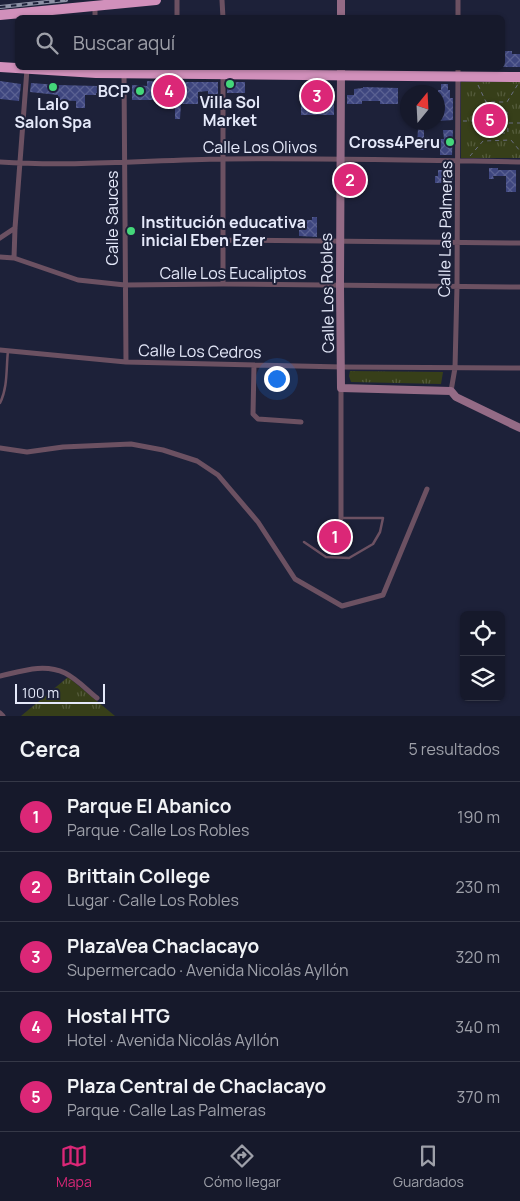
<!DOCTYPE html>
<html lang="es">
<head>
<meta charset="utf-8">
<style>
  body { margin:0; font-family:Manrope,sans-serif; background:#232637; color:#f1f3f6 }
  .controls { position:absolute; right:15px; bottom:15px; display:grid; overflow:hidden; border-radius:8px; box-shadow:0 1px 4px #0004 }
  .controls button { width:45px; height:45px; display:grid; place-items:center; padding:0; border:0; border-bottom:1px solid #353847; background:#16192b; color:#f1f3f6; font:25px sans-serif }
  .compass { position:absolute; left:400px; top:85px; width:45px; height:45px; border-radius:50%; background:#16192b; box-shadow:0 1px 4px #0004; rotate:18deg }
  .scale { position:absolute; left:15px; bottom:12px; width:90px; box-sizing:border-box; padding-left:5px; border:2px solid #e5e9fa; border-top:0; font-size:14px; line-height:18px; white-space:nowrap; color:#e5e9fa; -webkit-text-stroke:4px #1d2139; paint-order:stroke }
  .you { position:absolute; left:276px; top:378px; width:18px; height:18px; margin:-12px; border:4px solid #fff; border-radius:50%; background:#1a73e8; box-shadow:0 0 0 8px #1a73e833 }
  .badge { display:grid; place-items:center; width:32px; height:32px; border-radius:50%; background:#db2777; color:#fff; font-size:16px; font-weight:700 }
  .pin { position:absolute; translate:-50% -50%; border:2px solid #fff; box-shadow:0 1px 5px #0006 }
  .list { margin:0; padding:0; list-style:none }
  h2 { display:flex; justify-content:space-between; align-items:center; height:65px; margin:0; padding:0 20px; font-size:21px }
  h2 small { font-size:16px; font-weight:400; color:#9ea0a9 }
  .list li { display:grid; grid-template-columns:32px 1fr auto; gap:15px; align-items:center; box-sizing:border-box; height:70px; padding:0 20px; border-top:1px solid #353847 }
  .list b { display:block; font-size:19px; white-space:nowrap }
  .list p { margin:0; font-size:16px; white-space:nowrap; color:#9ea0a9 }
  .list em { font-size:16px; font-style:normal; color:#9ea0a9 }
  .icon { flex:none; width:28px; height:28px; fill:none; stroke:currentColor; stroke-width:2; stroke-linecap:round; stroke-linejoin:round }
  .map { position:relative; flex:none; width:520px; height:716px; overflow:hidden }
  .search { position:absolute; background:#16192b; box-shadow:0 1px 4px #0004; left:15px; right:15px; top:15px; height:55px; display:flex; align-items:center; gap:12px; box-sizing:border-box; padding:0 18px; border-radius:8px; color:#9ea0a9; font-size:19px }
  .sheet { height:415px; background:#16192b }
  nav { display:flex; justify-content:space-around; align-items:center; box-sizing:border-box; height:70px; border-top:1px solid #353847; background:#16192b; font-size:14px; color:#9ea0a9 }
  nav a { display:grid; justify-items:center; gap:2px }
  nav .on { color:#db2777 }
  .map>svg:first-child { display:block }
  .park { fill:url(#park-tufts) }
  .building { fill:url(#building-cross-hatch) }
  .lines { fill:none; stroke-linecap:round; stroke-linejoin:round }
  .path { stroke:#6b6f84; stroke-width:1; stroke-dasharray:4 4; stroke-linecap:butt }
  .lane { stroke:#6c5162; stroke-width:2.5 }
  .street { stroke:#6c5162; stroke-width:5 }
  .secondary { stroke:#946b86; stroke-width:8 }
  .highway { stroke:#d190bb; stroke-width:10 }
  .rail-casing { stroke:#8e92a6; stroke-width:4 }
  .rail { stroke:#1d2139; stroke-width:2; stroke-dasharray:5.5; stroke-linecap:butt }
  .poi-dot { fill:#44d77a; stroke:#1d2139; stroke-width:2 }
  .labels { text-anchor:middle; stroke-width:4; stroke-linejoin:round; paint-order:stroke }
  .poi-label { font-size:16px; font-weight:bold; fill:#e5e9fa; stroke:#1d2139; text-anchor:end }
  .street-label { font-size:16px; fill:#e5e9fa; stroke:#1d2139 }
</style>
</head>
<body>
<div class="map">
<svg width="520" height="716" viewBox="0 0 520 716">
  <defs>
    <pattern id="park-tufts" width="24" height="20" patternUnits="userSpaceOnUse" patternTransform="scale(1.25)"><rect width="24" height="20" fill="#373f19"/><path d="M3 7l-1-3M5 7V3M7 7l1-3M15 17l-1-3M17 17v-4M19 17l1-3" fill="none" stroke="#545b3b"/></pattern>
    <pattern id="building-cross-hatch" width="8" height="8" patternUnits="userSpaceOnUse" patternTransform="scale(1.25)"><rect width="8" height="8" fill="#3e467f"/><path d="M0 0l8 8M0 8l8-8" fill="none" stroke="#5a6192"/></pattern>
  </defs>
  <rect width="100%" height="100%" fill="#1d2139"/>
  <path class="park" d="M 461,82 L 520,82 L 520,158 L 461,158 Z
    M 350,371 L 443,372 L 441,384 L 351,382 L 349,376 Z
    M 325,522 L 349,523 L 344,551 L 324,550 Z
    M 68,677 L 115,716 L 21,716 Z"/>
  <path class="building" d="M 502,51 L 512,51 L 512,54 L 520,54 L 520,67 L 502,67 Z
    M 0,81 L 21,84 L 19,101 L 0,99 Z
    M 147,81 L 163,82 L 163,87 L 175,87 L 175,82 L 218,82 L 218,97 L 208,97 L 208,91 L 198,92 L 198,104 L 181,104 L 180,119 L 175,119 L 175,95 L 156,95 L 156,100 L 132,100 L 132,85 L 147,86 Z
    M 230,82 L 245,82 L 245,93 L 227,93 L 227,84 Z
    M 31,83 L 58,85 L 98,86 L 98,93 L 96,93 L 96,95 L 85,95 L 85,108 L 76,108 L 76,101 L 58,100 L 58,95 L 30,92 Z
    M 441,84 L 448,84 L 448,90 L 450,90 L 450,98 L 453,98 L 453,120 L 438,121 L 438,90 L 441,90 Z
    M 363,87 L 398,88 L 398,104 L 380,104 L 380,101 L 362,101 L 362,104 L 347,104 L 347,95 L 354,95 L 354,89 L 363,88 Z
    M 301,88 L 334,88 L 334,115 L 301,115 Z
    M 418,127 L 424,127 L 424,137 L 429,137 L 429,143 L 426,142 L 426,150 L 417,150 Z
    M 443,130 L 453,130 L 452,155 L 440,155 L 440,146 L 435,147 L 435,139 L 444,139 Z
    M 489,168 L 498,168 L 498,170 L 516,170 L 516,192 L 506,192 L 506,176 L 493,176 L 494,179 L 489,179 Z
    M 347,169 L 364,169 L 364,176 L 354,176 L 354,184 L 347,184 Z
    M 438,170 L 448,170 L 447,176 L 453,176 L 453,181 L 442,181 L 442,183 L 435,183 L 435,176 L 438,176 Z
    M 312,217 L 317,217 L 317,237 L 299,236 L 299,220 L 312,220 Z"/>
  <g class="lines">
    <path class="path" d="M 478,85 L 486,102 L 507,102 L 518,84
      M 496,103 L 497,111
      M 507,112 L 508,133 L 487,133 L 486,113 Z
      M 463,121 L 486,121
      M 509,123 L 520,123
      M 470,156 L 483,141 L 511,140 L 520,151"/>
    <path class="lane" d="M 0,403 C 8,387 6,368 8,351
      M 304,542 L 326,557 L 349,558 L 373,544 L 380,532 L 383,518 L 342,518"/>
    <path class="street" d="M 177,0 L 177,18
      M 222,0 L 223,18
      M 458,0 L 458,18
      M 95,6 L 95,18
      M 124,73 L 126,362
      M 0,162 C 74,167 150,160 224,159 C 323,158 421,160 520,162
      M 0,238 L 15,228
      M 223,240 L 520,243
      M 0,257 L 14,258 L 78,280 L 125,285 L 223,284 L 520,287
      M 14,258 L 15,228 L 27,69
      M 223,284 L 223,68
      M 0,350 L 126,362 L 342,367 L 520,368
      M 254,365 L 253,414 L 258,419 L 301,422
      M 451,391 L 455,368 L 457,286 L 458,68
      M 0,448 L 27,452 L 63,447 L 131,444 L 163,450 L 197,461 L 218,475 L 258,522 L 295,579 L 342,606 L 383,595 L 427,489
      M 341,518 L 341,388
      M 0,676 C 22,671 44,663 65,673 C 77,679 87,690 97,698
      M 0,713 L 3,716"/>
    <path class="secondary" d="M 341,18 L 341,0
      M 341,68 L 340,286 L 341,388 L 451,391 L 456,397 L 520,428"/>
    <path class="highway" d="M 0,15 L 156,0
      M 0,67 L 96,73 L 520,77"/>
    <g class="rail-casing">
      <path id="rail" d="M 0,7 L 66,0"/>
    </g>
    <use href="#rail" class="rail"/>
  </g>
  <g class="poi-dot">
    <circle cx="230" cy="84" r="5"/>
    <circle cx="53" cy="87" r="5"/>
    <circle cx="140" cy="91" r="5"/>
    <circle cx="450" cy="142" r="5"/>
    <circle cx="131" cy="231" r="5"/>
  </g>
  <g class="labels">
    <g class="poi-label">
      <text x="130" y="97">BCP</text>
      <text x="230" y="108" text-anchor="middle">Villa Sol<tspan x="230" dy="18">Market</tspan></text>
      <text x="53" y="110" text-anchor="middle">Lalo<tspan x="53" dy="18">Salon Spa</tspan></text>
      <text x="440" y="148">Cross4Peru</text>
      <text x="141" y="228" text-anchor="start">Institución educativa<tspan x="141" dy="18">inicial Eben Ezer</tspan></text>
    </g>
    <g class="street-label">
      <text x="260" y="153">Calle Los Olivos</text>
      <text transform="translate(112 218) rotate(-90)" y="6">Calle Sauces</text>
      <text transform="translate(445 229) rotate(-89)" y="6">Calle Las Palmeras</text>
      <text x="233" y="279">Calle Los Eucaliptos</text>
      <text transform="translate(327 293) rotate(-91)" y="6">Calle Los Robles</text>
      <text transform="translate(200 351) rotate(1)" y="6">Calle Los Cedros</text>
    </g>
  </g>
</svg>
<div class="controls">
<button><svg class="icon" aria-label="locate" viewBox="0 0 24 24"><circle cx="12" cy="12" r="6"/><path d="M12 2v4M12 18v4M2 12h4M18 12h4"/></svg></button>
<button><svg class="icon" aria-label="layers" viewBox="0 0 24 24"><path d="M12 4l9 5-9 5-9-5zM3 14l9 5 9-5"/></svg></button>
</div>
<svg class="compass" viewBox="-18 -18 36 36"><path d="M0-13l5 13h-10z" fill="#e53935"/><path d="M0 13l5-13h-10z" fill="#9ea0a9"/></svg>
<div class="scale">100 m</div>
<div class="you"></div>
<div class="pin badge" style="left:335px;top:537px">1</div>
<div class="pin badge" style="left:350px;top:180px">2</div>
<div class="pin badge" style="left:317px;top:96px">3</div>
<div class="pin badge" style="left:169px;top:91px">4</div>
<div class="pin badge" style="left:490px;top:120px">5</div>
<div class="search"><svg class="icon" aria-label="search" viewBox="0 0 24 24"><circle cx="10" cy="10" r="6"/><path d="M15 15l6 6"/></svg>Buscar aquí</div>
</div>
<section class="sheet">
<h2>Cerca<small>5 resultados</small></h2>
<ul class="list">
<li><span class="badge">1</span><div><b>Parque El Abanico</b><p>Parque · Calle Los Robles</p></div><em>190 m</em></li>
<li><span class="badge">2</span><div><b>Brittain College</b><p>Lugar · Calle Los Robles</p></div><em>230 m</em></li>
<li><span class="badge">3</span><div><b>PlazaVea Chaclacayo</b><p>Supermercado · Avenida Nicolás Ayllón</p></div><em>320 m</em></li>
<li><span class="badge">4</span><div><b>Hostal HTG</b><p>Hotel · Avenida Nicolás Ayllón</p></div><em>340 m</em></li>
<li><span class="badge">5</span><div><b>Plaza Central de Chaclacayo</b><p>Parque · Calle Las Palmeras</p></div><em>370 m</em></li>
</ul>
</section>
<nav>
<a class="on"><svg class="icon" aria-label="map" viewBox="0 0 24 24"><path d="M3 6l6-2 6 2 6-2v14l-6 2-6-2-6 2zM9 4v14M15 6v14"/></svg>Mapa</a>
<a><svg class="icon" aria-label="directions" viewBox="0 0 24 24"><path d="M12 3l9 9-9 9-9-9zM9 14v-3h6M13 9l2 2-2 2"/></svg>Cómo llegar</a>
<a><svg class="icon" aria-label="saved" viewBox="0 0 24 24"><path d="M7 4h10v16l-5-4-5 4z"/></svg>Guardados</a>
</nav>
</body>
</html>
